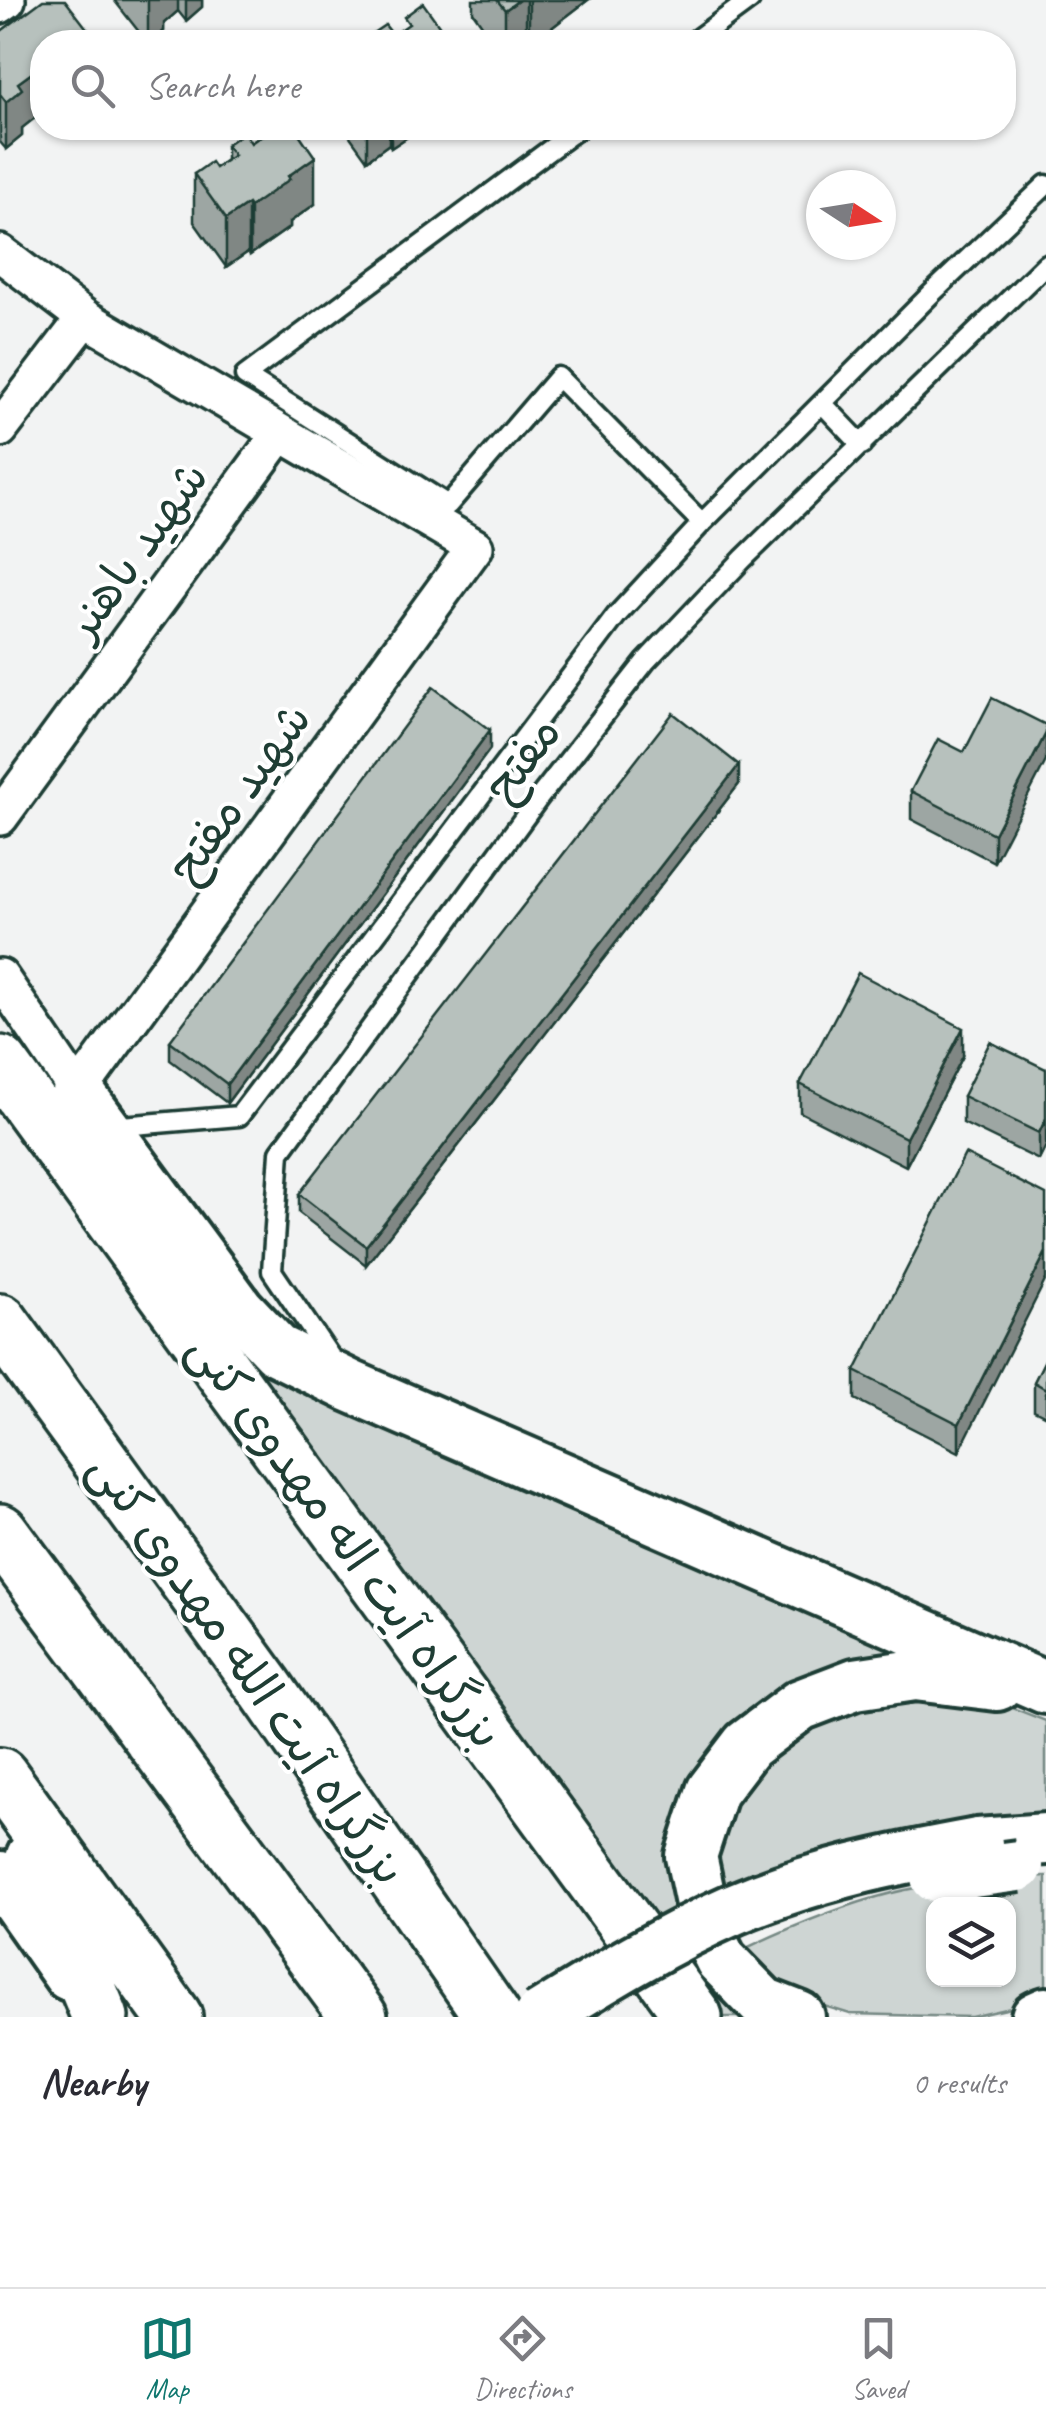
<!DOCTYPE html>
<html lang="en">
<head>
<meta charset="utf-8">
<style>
  body { margin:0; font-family:Caveat,"Playpen Sans Arabic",sans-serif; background:#f7f7f7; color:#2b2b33 }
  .controls { position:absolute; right:30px; bottom:30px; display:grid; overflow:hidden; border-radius:20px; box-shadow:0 2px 8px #0004 }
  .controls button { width:90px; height:90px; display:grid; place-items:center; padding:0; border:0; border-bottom:2px solid #e1e1e2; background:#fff; color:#2b2b33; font:50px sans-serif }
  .compass { position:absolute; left:806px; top:170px; width:90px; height:90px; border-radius:50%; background:#fff; box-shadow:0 2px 8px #0004; rotate:102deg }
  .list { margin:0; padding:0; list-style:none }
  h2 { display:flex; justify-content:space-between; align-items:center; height:130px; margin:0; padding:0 40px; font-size:42px }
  h2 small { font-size:32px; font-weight:400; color:#7c7c81 }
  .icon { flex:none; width:55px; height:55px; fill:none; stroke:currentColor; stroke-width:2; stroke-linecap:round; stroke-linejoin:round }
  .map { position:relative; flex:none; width:1046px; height:2017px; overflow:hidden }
  .search { position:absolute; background:#fff; box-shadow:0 2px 8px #0004; left:30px; right:30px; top:30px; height:110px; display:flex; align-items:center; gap:25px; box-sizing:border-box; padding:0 35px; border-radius:40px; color:#7c7c81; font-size:38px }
  .sheet { height:270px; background:#fff }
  nav { display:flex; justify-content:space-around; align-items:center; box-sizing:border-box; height:140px; border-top:2px solid #e1e1e2; background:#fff; font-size:28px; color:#7c7c81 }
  nav a { display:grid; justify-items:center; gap:5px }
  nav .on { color:#0f766e }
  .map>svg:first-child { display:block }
  .green { fill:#ced5d3; stroke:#768984; stroke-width:2.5; fill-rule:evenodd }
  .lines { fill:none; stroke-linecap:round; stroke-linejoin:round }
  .lane-casing { stroke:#1f3d34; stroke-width:25 }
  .street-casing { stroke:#1f3d34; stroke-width:42 }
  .secondary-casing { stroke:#1f3d34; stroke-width:58 }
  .primary-casing { stroke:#1f3d34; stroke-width:62 }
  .highway-casing { stroke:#1f3d34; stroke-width:62 }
  .lane { stroke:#fff; stroke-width:18 }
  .street { stroke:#fff; stroke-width:35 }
  .secondary { stroke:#fff; stroke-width:50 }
  .primary { stroke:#fff; stroke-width:55 }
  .highway { stroke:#fff; stroke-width:55 }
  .secondary-bridge-casing { stroke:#1f3d34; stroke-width:58; stroke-linecap:butt }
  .secondary-bridge { stroke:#fff; stroke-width:50 }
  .wall { fill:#9da6a3; stroke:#1f3d34; stroke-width:2.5 }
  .shaded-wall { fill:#808784; stroke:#1f3d34; stroke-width:2.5 }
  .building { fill:#b7c1bd; stroke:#1f3d34; stroke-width:2.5 }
  .labels { text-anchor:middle; stroke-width:8; stroke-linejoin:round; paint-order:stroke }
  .street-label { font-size:48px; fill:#1f3d34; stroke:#fff }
</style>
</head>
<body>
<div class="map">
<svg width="1046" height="2017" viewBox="0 0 1046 2017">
  <rect width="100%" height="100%" fill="#f2f3f3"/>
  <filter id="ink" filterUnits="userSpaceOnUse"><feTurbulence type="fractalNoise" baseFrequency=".01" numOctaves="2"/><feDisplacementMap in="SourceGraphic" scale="20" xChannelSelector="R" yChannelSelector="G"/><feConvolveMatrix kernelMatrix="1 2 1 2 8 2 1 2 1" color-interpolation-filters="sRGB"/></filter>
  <g filter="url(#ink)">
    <path class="green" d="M 222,1329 L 295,1389 L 910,1658 L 738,1725 L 679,1914 L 655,1927 Z
      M 869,1696 L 987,1698 L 1046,1721 L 1046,1822 L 712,1898 L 715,1834 L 747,1774 L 803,1725 Z
      M 1046,1876 L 1046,2000 L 971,2017 L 850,2014 L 791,1996 L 740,1951 C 788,1928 840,1906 892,1893 C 941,1881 996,1877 1046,1876 ZM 934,1904 L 1008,1904 L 1008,1980 L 934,1980 Z
      M 707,1966 L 756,2017 L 723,2017 L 694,1973 Z"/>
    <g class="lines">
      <g class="lane-casing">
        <path id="lane" d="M 693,42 L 750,0
          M 579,128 L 245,376 L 448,505 L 558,377 L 702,523
          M 822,403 L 862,445
          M 110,1127 L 239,1116 L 616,616 L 702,523 L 931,294 L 1046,185
          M 333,1361 L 272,1271 L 280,1152 L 538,799 L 646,661 L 743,559 L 1046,264"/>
      </g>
      <g class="street-casing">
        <path id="street" d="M 0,5 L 7,0
          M 0,253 L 85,318 L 475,547 L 78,1092 L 0,977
          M 0,429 L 85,318
          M 0,817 L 279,435"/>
      </g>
      <g class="secondary-casing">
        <path id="secondary" d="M 78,1092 L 239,1310 L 277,1350 L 350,1386 L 1046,1688
          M 977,1844 L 1046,1839
          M 0,1877 L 69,1975
          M 799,2017 L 763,2003 L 721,1960 L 707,1932 L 691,1856 L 712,1791 L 747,1745 L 800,1705 L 855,1684 L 915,1675 L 997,1685
          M 1037,2017 L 1046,2013"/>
      </g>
      <g class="primary-casing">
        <path id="primary" d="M 0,1064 L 694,2017
          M 0,1776 L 174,2017
          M 34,1858 L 100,2017"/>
      </g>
      <g class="highway-casing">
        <path id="highway" d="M 0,1322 L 264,1686 L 493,2017
          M 0,1532 L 359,2017"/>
      </g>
      <use href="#lane" class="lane"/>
      <use href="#street" class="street"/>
      <use href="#secondary" class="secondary"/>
      <use href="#primary" class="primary"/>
      <use href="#highway" class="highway"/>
      <g class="secondary-bridge-casing">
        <path id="secondary-bridge" d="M 936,1877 L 1018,1866
          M 540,2017 C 603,1978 666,1939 734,1909 C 811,1876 895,1859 977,1844"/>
      </g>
      <use href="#secondary-bridge" class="secondary-bridge"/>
    </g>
    <path class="wall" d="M 114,0 L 202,0 L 202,7 L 186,21 L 178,11 L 164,23 L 164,31 L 149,42 L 147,42 Z
      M 473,0 L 588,0 L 533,42 L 494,42 L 473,12 Z
      M 0,32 L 92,42 L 42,42 L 42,126 L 36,117 L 22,128 L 22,136 L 6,149 L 0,142 Z
      M 263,128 L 295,128 L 315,204 L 290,222 L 290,227 L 250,255 L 248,252 L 226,267 L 194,222 L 194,174 L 215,168 L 226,160 L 226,145 L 251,143 L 263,134 Z
      M 344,128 L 421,128 L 391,148 L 389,144 L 367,160 Z
      M 1046,725 L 994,862 L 911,819 L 911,791 L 964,752 Z
      M 490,749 L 227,1103 L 170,1060 L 170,1041 Z
      M 739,784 L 366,1265 L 299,1213 L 299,1194 Z
      M 963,1056 L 906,1166 L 800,1112 L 800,1084 Z
      M 1046,1069 L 1046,1146 L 1039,1160 L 963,1123 L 963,1096 Z
      M 1046,1195 L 959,1452 L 855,1399 L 855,1371 Z
      M 1046,1358 L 1046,1416 L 1034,1410 L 1034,1382 Z"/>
    <path class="shaded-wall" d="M 148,0 L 178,0 L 178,11 L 164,23 L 164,31 L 149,42 L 148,42 Z
      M 186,0 L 202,0 L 202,7 L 186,21 Z
      M 519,0 L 526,0 L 526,42 L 505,42 L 505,10 Z
      M 529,0 L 588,0 L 533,42 L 529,42 Z
      M 36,70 L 36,117 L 22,128 L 22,136 L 6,149 L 6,102 L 18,83 Z
      M 367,128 L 389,128 L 389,144 L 367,160 Z
      M 391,128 L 421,128 L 391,148 Z
      M 315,157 L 315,204 L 290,222 L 290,227 L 250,255 L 250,207 L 288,176 Z
      M 248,204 L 248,252 L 226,267 L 226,219 Z
      M 490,730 L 490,749 L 227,1103 L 227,1084 Z
      M 1046,733 L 1046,761 L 994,862 L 994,834 Z
      M 739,765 L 739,784 L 366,1265 L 366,1246 Z
      M 963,1028 L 963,1056 L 906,1166 L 906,1138 Z
      M 1046,1118 L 1046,1146 L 1039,1160 L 1039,1133 Z
      M 1046,1252 L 1046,1279 L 959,1452 L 959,1424 Z"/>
    <path class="building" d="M 43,0 L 65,0 L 92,35 L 83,42 L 42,42 L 42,78 L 36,70 L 18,83 L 22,89 L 6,102 L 0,94 L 0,32 Z
      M 497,0 L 519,0 L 505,10 Z
      M 423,3 L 451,42 L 371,42 L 367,37 L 385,25 L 393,35 L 409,24 L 404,17 Z
      M 266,128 L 295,128 L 315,157 L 288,176 L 290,179 L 250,207 L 248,204 L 226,219 L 194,174 L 211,162 L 215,168 L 234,155 L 226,145 L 244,132 L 251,143 L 268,131 Z
      M 433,687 L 490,730 L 227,1084 L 170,1041 Z
      M 992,698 L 1046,725 L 1046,733 L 994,834 L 911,791 L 938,739 L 964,752 Z
      M 673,713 L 739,765 L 366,1246 L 299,1194 Z
      M 858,973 L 963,1028 L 906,1138 L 800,1084 Z
      M 990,1042 L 1046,1069 L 1046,1118 L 1039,1133 L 963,1096 Z
      M 965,1154 L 1046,1195 L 1046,1252 L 959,1424 L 855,1371 Z
      M 1046,1358 L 1046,1389 L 1034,1382 Z"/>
  </g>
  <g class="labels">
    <g class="street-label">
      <text transform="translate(136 549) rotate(-54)" y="17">شهید باهنر</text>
      <text transform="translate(521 758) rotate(-53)" y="17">مفتح</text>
      <text transform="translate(238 792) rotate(-54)" y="17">شهید مفتح</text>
      <text transform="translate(347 1540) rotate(54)" y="17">بزرگراه آیت اله مهدوی کنی</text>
      <text transform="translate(249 1668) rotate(55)" y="17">بزرگراه آیت الله مهدوی کنی</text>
    </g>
  </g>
</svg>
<div class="controls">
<button><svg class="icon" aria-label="layers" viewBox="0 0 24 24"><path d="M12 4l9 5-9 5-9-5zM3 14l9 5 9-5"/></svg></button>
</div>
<svg class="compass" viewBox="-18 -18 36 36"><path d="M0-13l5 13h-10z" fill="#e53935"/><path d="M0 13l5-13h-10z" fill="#7c7c81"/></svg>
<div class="search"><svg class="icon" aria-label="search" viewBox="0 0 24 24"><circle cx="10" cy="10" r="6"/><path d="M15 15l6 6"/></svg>Search here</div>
</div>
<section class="sheet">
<h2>Nearby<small>0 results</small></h2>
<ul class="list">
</ul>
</section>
<nav>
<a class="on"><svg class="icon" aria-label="map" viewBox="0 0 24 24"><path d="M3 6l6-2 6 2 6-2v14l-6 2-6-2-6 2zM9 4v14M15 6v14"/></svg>Map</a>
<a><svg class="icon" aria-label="directions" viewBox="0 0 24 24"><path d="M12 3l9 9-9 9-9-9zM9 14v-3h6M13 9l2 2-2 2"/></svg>Directions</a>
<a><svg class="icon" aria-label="saved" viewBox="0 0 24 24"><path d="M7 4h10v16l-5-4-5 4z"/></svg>Saved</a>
</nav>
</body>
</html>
